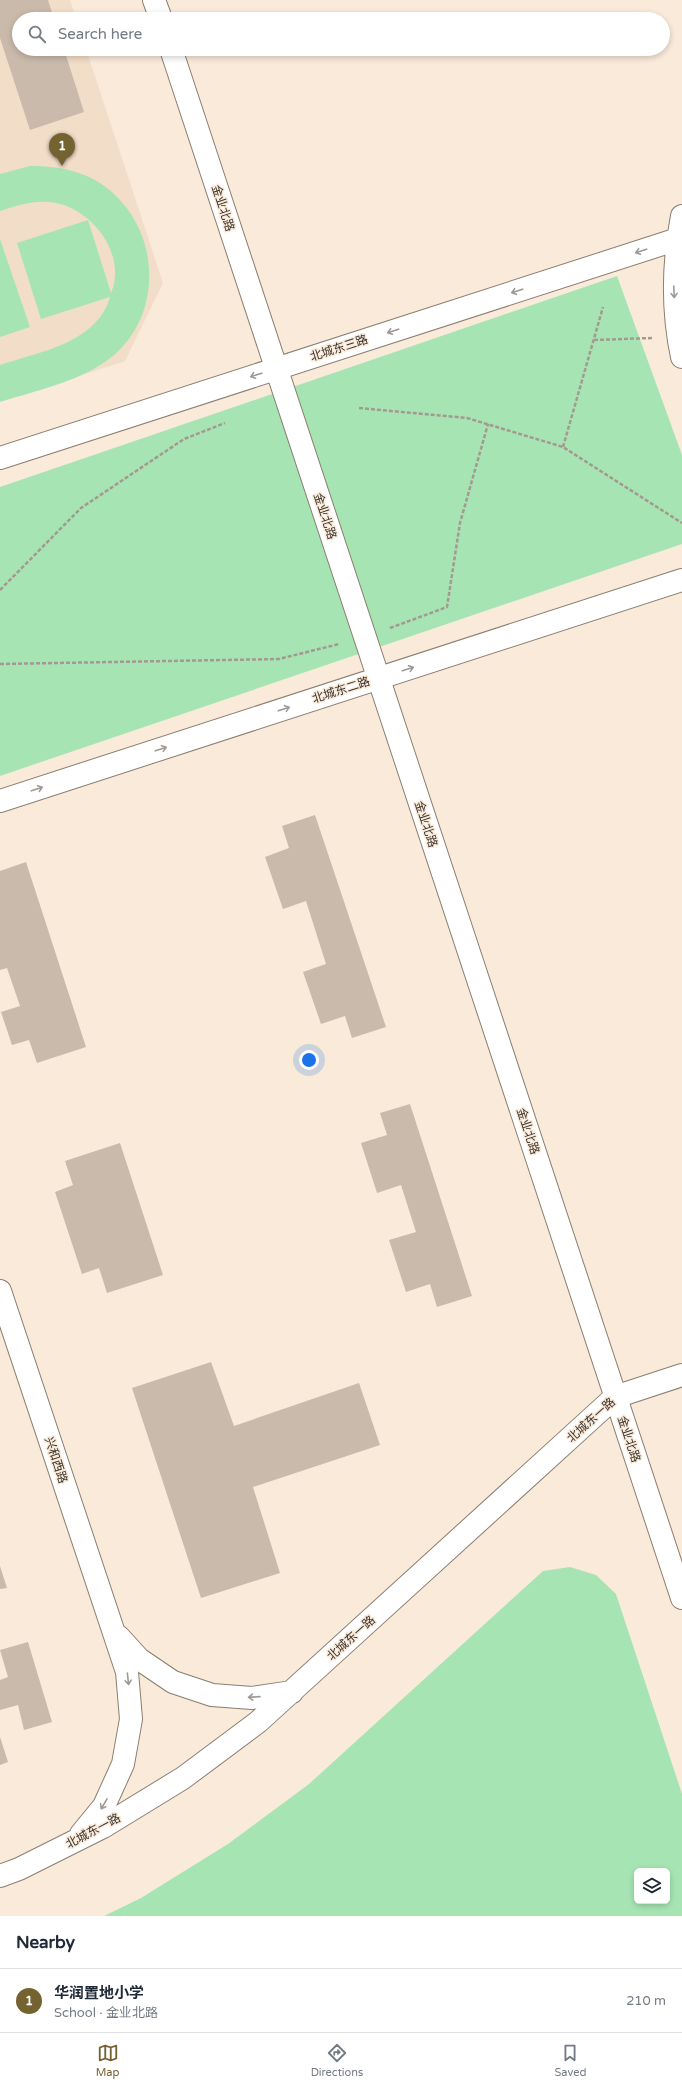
<!DOCTYPE html>
<html lang="en">
<head>
<meta charset="utf-8">
<style>
  body { margin:0; font-family:"Varela Round","Noto Sans SC",sans-serif; background:#f2f2f3; color:#1f2937 }
  .controls { position:absolute; right:12px; bottom:12px; display:grid; overflow:hidden; border-radius:6px; box-shadow:0 2px 6px #0003 }
  .controls button { width:36px; height:36px; display:grid; place-items:center; padding:0; border:0; border-bottom:1px solid #e0e1e3; background:#fff; color:#1f2937; font:20px sans-serif }
  .you { position:absolute; left:309px; top:1060px; width:14px; height:14px; margin:-10px; border:3px solid #fff; border-radius:50%; background:#1a73e8; box-shadow:0 0 0 6px #1a73e833 }
  .badge { display:grid; place-items:center; width:26px; height:26px; border-radius:50%; background:#746331; color:#fff; font-size:13px; font-weight:700 }
  .pin { position:absolute; translate:-50% -33px; filter:drop-shadow(0 1px 2px #0008) }
  .pin::after { content:''; position:absolute; top:21px; width:14px; height:12px; background:inherit; clip-path:polygon(0 0,100% 0,50% 100%) }
  .list { margin:0; padding:0; list-style:none }
  h2 { display:flex; justify-content:space-between; align-items:center; height:52px; margin:0; padding:0 16px; font-size:17px }
  h2 small { font-size:13px; font-weight:400; color:#747a83 }
  .list li { display:grid; grid-template-columns:26px 1fr auto; gap:12px; align-items:center; box-sizing:border-box; height:64px; padding:0 16px; border-top:1px solid #e0e1e3 }
  .list b { display:block; font-size:15px; white-space:nowrap }
  .list p { margin:0; font-size:13px; white-space:nowrap; color:#747a83 }
  .list em { font-size:13px; font-style:normal; color:#747a83 }
  .icon { flex:none; width:22px; height:22px; fill:none; stroke:currentColor; stroke-width:2; stroke-linecap:round; stroke-linejoin:round }
  .map { position:relative; flex:none; width:682px; height:1916px; overflow:hidden }
  .search { position:absolute; background:#fff; box-shadow:0 2px 6px #0003; left:12px; right:12px; top:12px; height:44px; display:flex; align-items:center; gap:10px; box-sizing:border-box; padding:0 14px; border-radius:22px; color:#747a83; font-size:15px }
  .sheet { height:116px; background:#fff }
  nav { display:flex; justify-content:space-around; align-items:center; box-sizing:border-box; height:56px; border-top:1px solid #e0e1e3; background:#fff; font-size:11px; color:#747a83 }
  nav a { display:grid; justify-items:center; gap:2px }
  nav .on { color:#746331 }
  .map>svg:first-child { display:block }
  .built { fill:#f2ddc8 }
  .green { fill:#a6e5b3; fill-rule:evenodd }
  .building { fill:#c9baab }
  .lines { fill:none; stroke-linecap:round; stroke-linejoin:round }
  .minor-casing { stroke:#8b7e70; stroke-width:24 }
  .path { stroke:#a4998e; stroke-width:2.5; stroke-dasharray:4 2; stroke-linecap:butt }
  .minor { stroke:#fff; stroke-width:22 }
  .oneway { stroke:#9c9996 }
  .labels { text-anchor:middle; stroke-width:3; stroke-linejoin:round; paint-order:stroke }
  .street-label { font-size:12px; fill:#39332d; stroke:#f9eada }
</style>
</head>
<body>
<div class="map">
<svg width="682" height="1916" viewBox="0 0 682 1916">
  <rect width="100%" height="100%" fill="#f9eada"/>
  <path class="built" d="M 0,0 L 70,0 L 76,19 L 19,19 L 19,49 L 86,49 L 163,283 L 125,361 L 0,402 Z"/>
  <path class="green" d="M 30,166 C 61,166 91,172 114,194 C 160,236 162,314 114,355 C 83,381 38,390 0,402 L 0,365 C 39,352 97,343 110,297 L 41,319 L 17,243 L 88,220 L 111,293 C 128,253 89,204 48,202 C 31,201 16,206 0,211 L 0,174 Z
    M 0,239 L 30,327 L 0,337 Z
    M 617,276 L 682,455 L 682,544 L 0,776 L 0,487 Z
    M 570,1567 L 596,1575 L 616,1594 L 682,1794 L 682,1916 L 104,1916 L 141,1898 L 228,1844 L 309,1784 L 543,1571 ZM 637,1871 L 667,1871 L 667,1901 L 637,1901 Z"/>
  <path class="building" d="M 0,0 L 48,0 L 54,19 L 19,19 L 19,49 L 64,49 L 84,112 L 30,130 L 0,38 Z
    M 315,815 L 386,1027 L 352,1038 L 345,1016 L 321,1024 L 303,972 L 326,964 L 306,901 L 283,909 L 265,857 L 289,848 L 282,826 Z
    M 26,862 L 86,1047 L 37,1063 L 29,1040 L 12,1045 L 1,1012 L 20,1006 L 7,968 L 0,970 L 0,871 Z
    M 410,1104 L 472,1296 L 437,1307 L 430,1284 L 406,1292 L 389,1240 L 416,1232 L 401,1185 L 377,1193 L 361,1143 L 387,1135 L 380,1113 Z
    M 120,1143 L 163,1275 L 107,1293 L 99,1268 L 82,1274 L 55,1192 L 73,1185 L 65,1161 Z
    M 211,1362 L 234,1426 L 359,1383 L 380,1445 L 253,1487 L 280,1573 L 201,1598 L 132,1388 Z
    M 0,1566 L 7,1588 L 0,1589 Z
    M 28,1642 L 52,1722 L 24,1730 L 18,1705 L 0,1710 L 0,1680 L 8,1677 L 0,1650 Z
    M 0,1737 L 8,1762 L 0,1765 Z"/>
  <g class="lines">
    <g class="minor-casing">
      <path id="minor" d="M 154,0 L 161,19
        M 171,49 L 682,1598
        M 682,216 C 673,263 672,310 682,357
        M 0,458 L 678,239
        M 0,801 L 682,580
        M 0,1291 L 127,1672 L 131,1719 L 123,1764 L 104,1806 L 81,1834
        M 119,1637 L 139,1659 L 173,1682 L 212,1695 L 252,1698 L 292,1692
        M 0,1876 L 19,1869 L 103,1827 L 183,1778 L 258,1722 L 615,1397 L 682,1375"/>
    </g>
    <path class="path" d="M 594,340 L 652,338
      M 359,408 L 467,418 L 563,447 L 682,523
      M 563,447 L 603,307
      M 0,590 L 81,508 L 184,439 L 225,423
      M 390,628 L 447,607 L 460,523 L 488,424
      M 0,664 L 279,659 L 339,644"/>
    <use href="#minor" class="minor"/>
  </g>
  <defs><path id="oneway-shaft" d="M-6 0H5M1.5-3L5.5 0L1.5 3" fill="none" stroke-width="1.6" stroke-linecap="round" stroke-linejoin="round"/></defs>
  <g class="oneway">
    <use href="#oneway-shaft" transform="translate(641 251) rotate(162)"/>
    <use href="#oneway-shaft" transform="translate(517 291) rotate(162)"/>
    <use href="#oneway-shaft" transform="translate(674 292) rotate(88)"/>
    <use href="#oneway-shaft" transform="translate(393 331) rotate(162)"/>
    <use href="#oneway-shaft" transform="translate(256 375) rotate(162)"/>
    <use href="#oneway-shaft" transform="translate(408 669) rotate(-18)"/>
    <use href="#oneway-shaft" transform="translate(284 709) rotate(-18)"/>
    <use href="#oneway-shaft" transform="translate(161 749) rotate(-18)"/>
    <use href="#oneway-shaft" transform="translate(37 789) rotate(-18)"/>
    <use href="#oneway-shaft" transform="translate(128 1679) rotate(84)"/>
    <use href="#oneway-shaft" transform="translate(254 1697) rotate(176)"/>
    <use href="#oneway-shaft" transform="translate(104 1804) rotate(120)"/>
  </g>
  <g class="labels">
    <g class="street-label">
      <text transform="translate(223 208) rotate(72)" y="4">金业北路</text>
      <text transform="translate(339 348) rotate(-18)" y="4">北城东三路</text>
      <text transform="translate(325 516) rotate(72)" y="4">金业北路</text>
      <text transform="translate(341 690) rotate(-18)" y="4">北城东二路</text>
      <text transform="translate(426 824) rotate(72)" y="4">金业北路</text>
      <text transform="translate(528 1131) rotate(72)" y="4">金业北路</text>
      <text transform="translate(591 1420) rotate(-42)" y="4">北城东一路</text>
      <text transform="translate(629 1439) rotate(72)" y="4">金业北路</text>
      <text transform="translate(56 1460) rotate(72)" y="4">兴和西路</text>
      <text transform="translate(351 1638) rotate(-42)" y="4">北城东一路</text>
      <text transform="translate(93 1831) rotate(-28)" y="4">北城东一路</text>
    </g>
  </g>
</svg>
<div class="controls">
<button><svg class="icon" aria-label="layers" viewBox="0 0 24 24"><path d="M12 4l9 5-9 5-9-5zM3 14l9 5 9-5"/></svg></button>
</div>
<div class="you"></div>
<div class="pin badge" style="left:62px;top:166px">1</div>
<div class="search"><svg class="icon" aria-label="search" viewBox="0 0 24 24"><circle cx="10" cy="10" r="6"/><path d="M15 15l6 6"/></svg>Search here</div>
</div>
<section class="sheet">
<h2>Nearby<small></small></h2>
<ul class="list">
<li><span class="badge">1</span><div><b>华润置地小学</b><p>School · 金业北路</p></div><em>210 m</em></li>
</ul>
</section>
<nav>
<a class="on"><svg class="icon" aria-label="map" viewBox="0 0 24 24"><path d="M3 6l6-2 6 2 6-2v14l-6 2-6-2-6 2zM9 4v14M15 6v14"/></svg>Map</a>
<a><svg class="icon" aria-label="directions" viewBox="0 0 24 24"><path d="M12 3l9 9-9 9-9-9zM9 14v-3h6M13 9l2 2-2 2"/></svg>Directions</a>
<a><svg class="icon" aria-label="saved" viewBox="0 0 24 24"><path d="M7 4h10v16l-5-4-5 4z"/></svg>Saved</a>
</nav>
</body>
</html>
